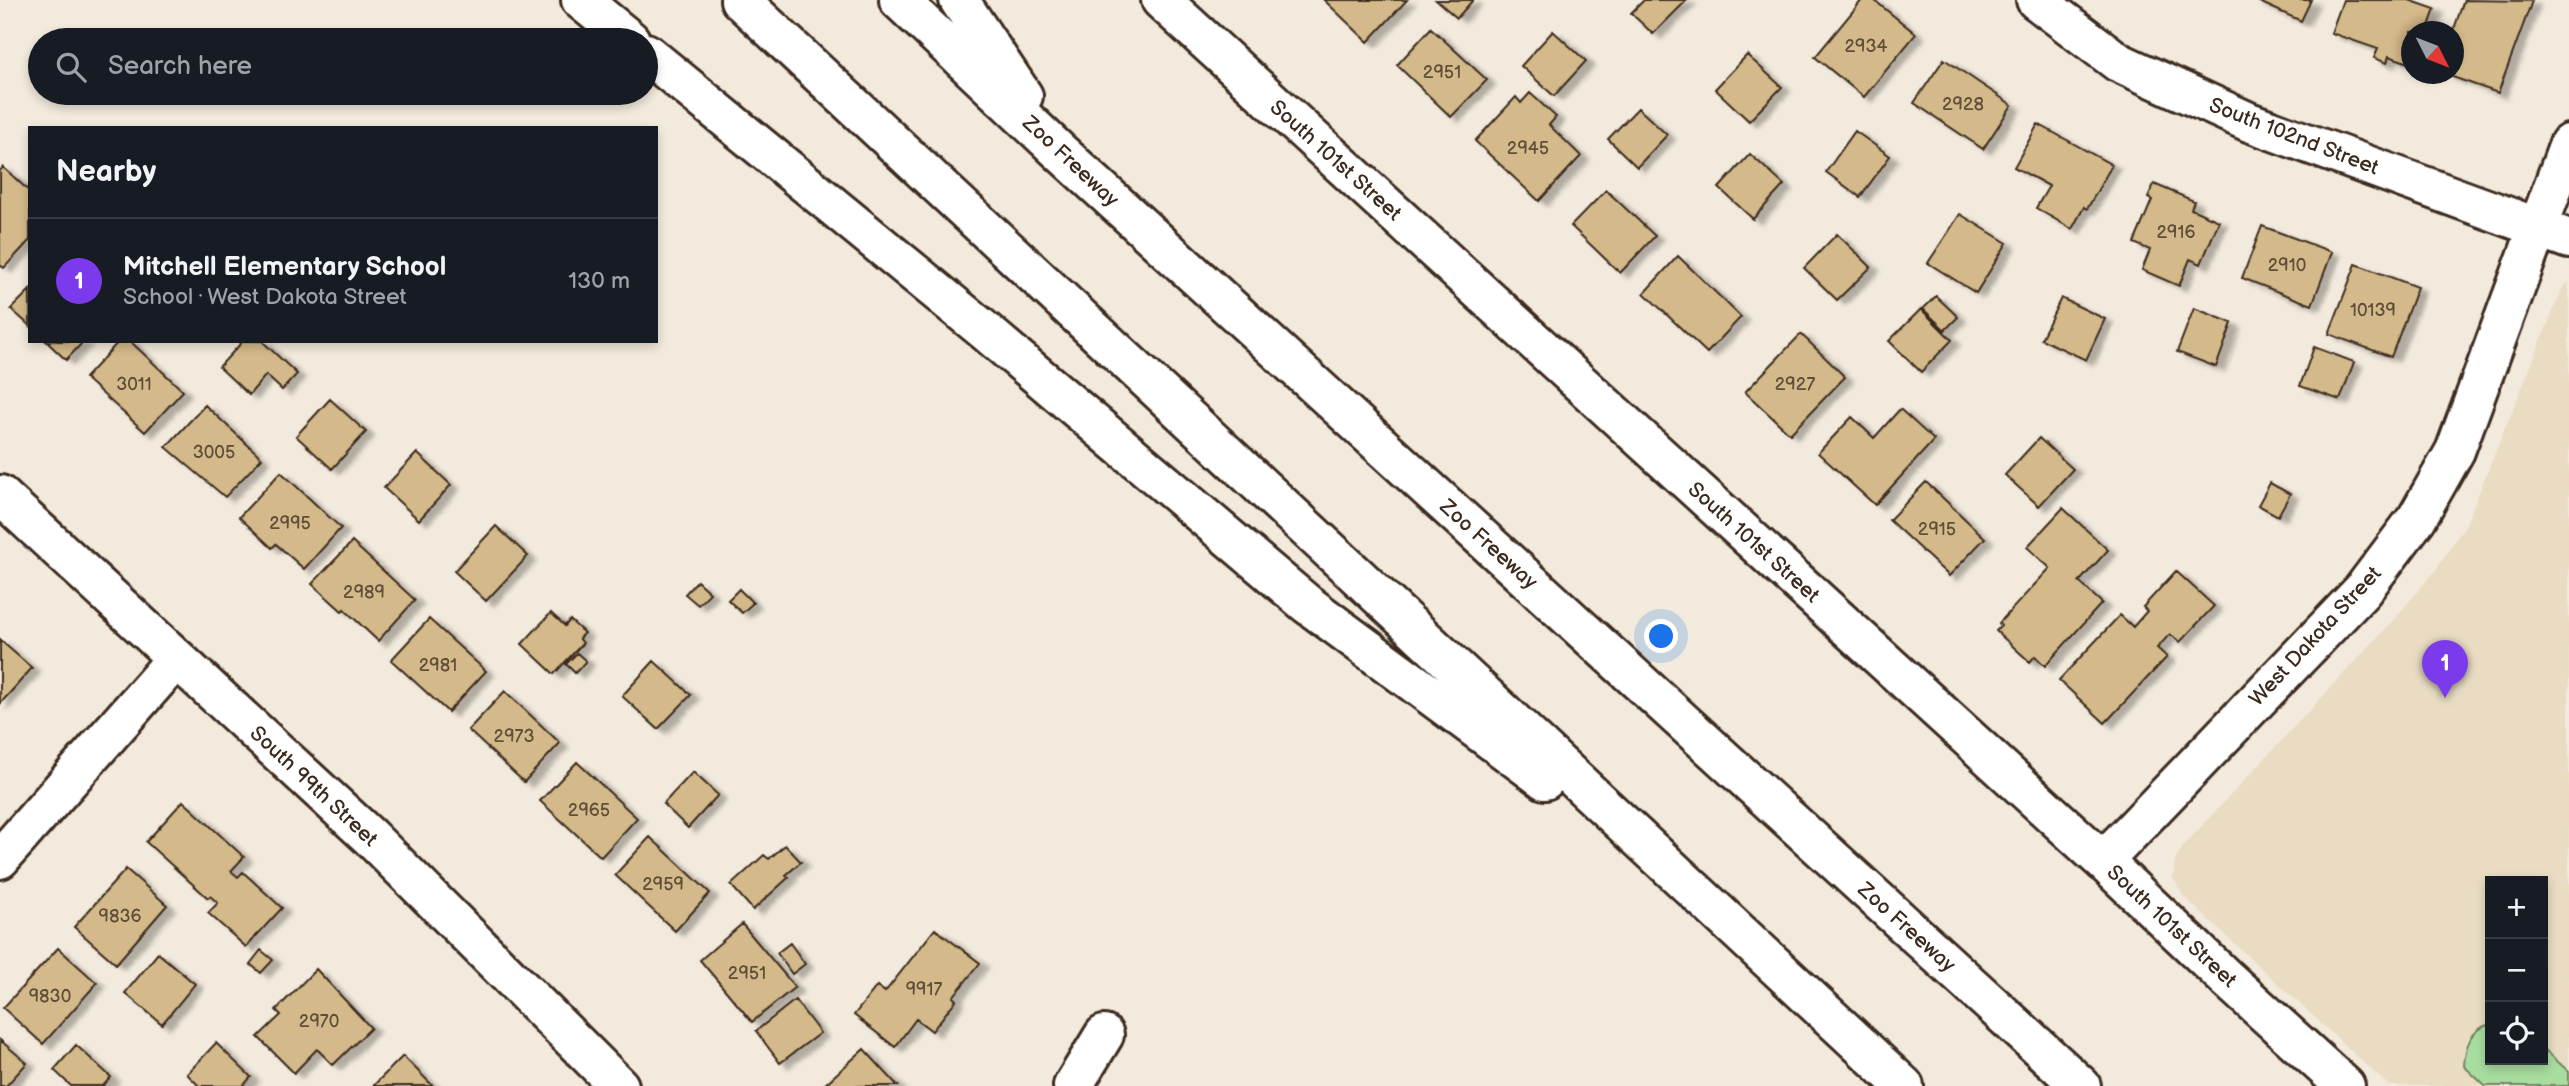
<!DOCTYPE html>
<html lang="en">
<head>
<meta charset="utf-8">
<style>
  body { margin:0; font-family:"Balsamiq Sans",sans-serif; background:#20242c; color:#f1f3f6 }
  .controls { position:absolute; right:21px; bottom:21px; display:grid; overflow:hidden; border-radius:0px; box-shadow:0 4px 10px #0003 }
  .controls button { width:63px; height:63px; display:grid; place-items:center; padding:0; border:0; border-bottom:2px solid #363941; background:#171b24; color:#f1f3f6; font:35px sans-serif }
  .compass { position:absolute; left:2401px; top:21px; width:63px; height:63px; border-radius:50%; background:#171b24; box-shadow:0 4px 10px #0003; rotate:132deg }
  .you { position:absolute; left:1662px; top:637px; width:24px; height:24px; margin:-18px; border:5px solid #fff; border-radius:50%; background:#1a73e8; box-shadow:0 0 0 10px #1a73e833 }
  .badge { display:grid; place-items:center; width:46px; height:46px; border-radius:50%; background:#7c3aed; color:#fff; font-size:23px; font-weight:700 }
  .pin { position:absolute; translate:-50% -58px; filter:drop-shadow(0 2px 4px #0008) }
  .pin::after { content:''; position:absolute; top:37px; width:24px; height:21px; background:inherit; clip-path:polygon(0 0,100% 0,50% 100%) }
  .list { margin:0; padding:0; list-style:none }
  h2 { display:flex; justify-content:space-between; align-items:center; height:91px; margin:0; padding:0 28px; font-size:30px }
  h2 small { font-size:23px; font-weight:400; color:#9ea1a6 }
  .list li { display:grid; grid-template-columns:46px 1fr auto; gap:21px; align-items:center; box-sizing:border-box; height:126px; padding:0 28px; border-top:2px solid #363941 }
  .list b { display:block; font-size:26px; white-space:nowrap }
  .list p { margin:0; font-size:23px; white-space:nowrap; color:#9ea1a6 }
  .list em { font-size:23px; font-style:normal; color:#9ea1a6 }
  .icon { flex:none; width:38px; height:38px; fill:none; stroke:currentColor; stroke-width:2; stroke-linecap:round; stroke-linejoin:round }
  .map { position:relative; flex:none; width:2569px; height:1086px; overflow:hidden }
  .search { position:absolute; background:#171b24; box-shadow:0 4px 10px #0003; left:28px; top:28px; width:630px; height:77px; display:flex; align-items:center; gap:18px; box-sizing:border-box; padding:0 24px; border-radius:38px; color:#9ea1a6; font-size:26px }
  .panel { position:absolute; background:#171b24; box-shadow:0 4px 10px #0003; left:28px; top:126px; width:630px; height:217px; border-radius:0px }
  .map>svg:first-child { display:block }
  .built { fill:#e9dcc3; fill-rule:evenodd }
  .green { fill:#a8dda0; stroke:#72845f; stroke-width:2 }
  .building { fill:#d4ba8a; stroke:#3b2a1e; stroke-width:2; filter:url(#shadow) }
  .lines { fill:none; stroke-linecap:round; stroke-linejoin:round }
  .street-casing { stroke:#3b2a1e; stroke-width:44 }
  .highway-casing { stroke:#3b2a1e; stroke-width:44 }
  .street { stroke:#fff; stroke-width:38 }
  .highway { stroke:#fff; stroke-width:38 }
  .labels { text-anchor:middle; stroke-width:5; stroke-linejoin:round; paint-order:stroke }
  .number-label { font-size:18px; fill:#614e39 }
  .street-label { font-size:21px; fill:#3b2a1e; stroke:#fff }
</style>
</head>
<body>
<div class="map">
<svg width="2569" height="1086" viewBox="0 0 2569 1086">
  <defs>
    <filter id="shadow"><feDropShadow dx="8" dy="4.5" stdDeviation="2" flood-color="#0004"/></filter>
  </defs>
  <rect width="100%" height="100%" fill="#f2eadc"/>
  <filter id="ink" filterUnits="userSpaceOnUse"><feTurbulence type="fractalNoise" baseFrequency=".0143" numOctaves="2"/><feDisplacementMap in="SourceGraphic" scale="14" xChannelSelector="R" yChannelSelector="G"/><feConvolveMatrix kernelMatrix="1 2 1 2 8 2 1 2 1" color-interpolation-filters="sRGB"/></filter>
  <g filter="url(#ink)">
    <path class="built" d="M 2569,282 L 2569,1086 L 2389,1086 L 2184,897 L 2173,878 L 2175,861 L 2183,846 L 2390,624 L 2435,571 L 2466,524 L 2562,289 ZM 2490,881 L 2543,881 L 2543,1060 L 2490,1060 Z"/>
    <path class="green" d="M 2490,1024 L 2490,1060 L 2543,1060 L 2543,1048 L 2569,1072 L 2569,1086 L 2485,1086 L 2464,1066 C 2465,1047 2470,1030 2490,1024 Z"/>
    <path class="building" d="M 1324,0 L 1407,0 L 1368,42 Z
      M 1436,0 L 1473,0 L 1457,18 Z
      M 1644,0 L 1687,0 L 1653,34 L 1631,13 Z
      M 1862,0 L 1874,0 L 1916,34 L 1864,97 L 1815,57 Z
      M 2255,0 L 2311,0 L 2301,21 Z
      M 2343,0 L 2409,0 L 2435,9 L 2427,32 L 2412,32 L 2412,64 L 2389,56 L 2387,63 L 2374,58 L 2378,49 L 2331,33 Z
      M 2464,0 L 2532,1 L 2498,93 L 2444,74 L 2454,74 L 2453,32 Z
      M 1431,28 L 1487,80 L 1451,117 L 1397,65 Z
      M 1553,31 L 1586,61 L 1554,96 L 1521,66 Z
      M 1747,55 L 1782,87 L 1749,121 L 1715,89 Z
      M 1944,59 L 2012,105 L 1983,149 L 1914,103 Z
      M 1530,93 L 1556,117 L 1549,125 L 1581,156 L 1539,201 L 1475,141 L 1516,97 L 1521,103 Z
      M 1638,108 L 1667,135 L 1637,167 L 1608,139 Z
      M 2038,124 L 2112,165 L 2087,209 L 2084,207 L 2072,229 L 2036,208 L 2049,186 L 2014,167 Z
      M 1855,131 L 1890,156 L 1860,197 L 1826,172 Z
      M 1750,154 L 1784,185 L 1753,219 L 1719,188 Z
      M 3,167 L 30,192 L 30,240 L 4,268 L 0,265 L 0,171 Z
      M 2154,184 L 2194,201 L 2191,209 L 2219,221 L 2201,264 L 2190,259 L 2179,286 L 2142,270 L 2150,250 L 2134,243 L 2152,200 L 2148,198 Z
      M 1606,190 L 1655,236 L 1620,273 L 1571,226 Z
      M 1960,214 L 2007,243 L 1976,293 L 1928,263 Z
      M 2262,226 L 2332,252 L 2312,305 L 2242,278 Z
      M 1837,234 L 1871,267 L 1837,300 L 1804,268 Z
      M 1678,256 L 1741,317 L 1707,353 L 1644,293 Z
      M 2356,264 L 2417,287 L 2391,357 L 2329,334 Z
      M 30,290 L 30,326 L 11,309 Z
      M 1936,296 L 1958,317 L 1945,330 L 1923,309 Z
      M 2061,298 L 2105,319 L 2086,360 L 2041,339 Z
      M 2194,308 L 2232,323 L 2216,367 L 2177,352 Z
      M 1921,309 L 1952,340 L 1921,372 L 1889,341 Z
      M 1801,334 L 1845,377 L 1790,434 L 1745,392 Z
      M 46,341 L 84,341 L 66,360 Z
      M 119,341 L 130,341 L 183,391 L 145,432 L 85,378 Z
      M 243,341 L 262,341 L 297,374 L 282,390 L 266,375 L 249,395 L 219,367 Z
      M 2314,347 L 2354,362 L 2340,400 L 2300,386 Z
      M 330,399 L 366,432 L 332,469 L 296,436 Z
      M 205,405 L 262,458 L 225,497 L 166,447 Z
      M 1900,409 L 1934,440 L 1875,505 L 1818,453 L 1852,417 L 1874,438 Z
      M 2039,438 L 2073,469 L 2039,506 L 2005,475 Z
      M 417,453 L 451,485 L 419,520 L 384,488 Z
      M 281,472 L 341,528 L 304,569 L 276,544 L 272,548 L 239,517 Z
      M 1926,482 L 1985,538 L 1949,576 L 1889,520 Z
      M 2270,483 L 2290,494 L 2278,516 L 2258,505 Z
      M 2063,508 L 2108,550 L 2079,582 L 2102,603 L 2045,666 L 2035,656 L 2030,662 L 1996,631 L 2001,626 L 1999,623 L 2050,568 L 2027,547 Z
      M 496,526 L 528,556 L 486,601 L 454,571 Z
      M 352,542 L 415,600 L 378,641 L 344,609 L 342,611 L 312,584 Z
      M 2176,571 L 2214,606 L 2180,642 L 2170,634 L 2157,648 L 2167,657 L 2105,723 L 2059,680 L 2120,615 L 2133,627 L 2147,611 L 2143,607 Z
      M 697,581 L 710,593 L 698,605 L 685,594 Z
      M 739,589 L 753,603 L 742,613 L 728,600 Z
      M 551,613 L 565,626 L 570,620 L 584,633 L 579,638 L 583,643 L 554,674 L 522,644 Z
      M 429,619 L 486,671 L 448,712 L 391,660 Z
      M 0,640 L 32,668 L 0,704 Z
      M 577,653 L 586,661 L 575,673 L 566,664 Z
      M 654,661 L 691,695 L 658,729 L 622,696 Z
      M 505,691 L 560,743 L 524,782 L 468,730 Z
      M 577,762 L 637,818 L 601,857 L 540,801 Z
      M 693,772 L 718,795 L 688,828 L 663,804 Z
      M 183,801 L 244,857 L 231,871 L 238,877 L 243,872 L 282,908 L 246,947 L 208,913 L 218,903 L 210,896 L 208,898 L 146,842 Z
      M 650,837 L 710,893 L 675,931 L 615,875 Z
      M 785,845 L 801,862 L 786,875 L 789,877 L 753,910 L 731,885 L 764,855 L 769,859 Z
      M 126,869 L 167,905 L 116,964 L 74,927 Z
      M 742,924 L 795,987 L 752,1022 L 700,960 Z
      M 935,929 L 980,963 L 953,997 L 956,1000 L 932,1031 L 916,1019 L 895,1047 L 854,1015 L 877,986 L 885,992 Z
      M 790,943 L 805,964 L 792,974 L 777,953 Z
      M 58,948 L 97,983 L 43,1044 L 3,1008 Z
      M 261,950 L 273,960 L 261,973 L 250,964 Z
      M 158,953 L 195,984 L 162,1024 L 125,993 Z
      M 316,969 L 371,1028 L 333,1065 L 317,1049 L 294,1073 L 258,1037 L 281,1015 L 276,1010 Z
      M 795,1000 L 820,1033 L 780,1063 L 756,1031 Z
      M 0,1040 L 27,1063 L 6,1086 L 0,1086 Z
      M 216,1043 L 251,1077 L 243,1086 L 199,1086 L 187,1074 Z
      M 76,1045 L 111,1077 L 103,1086 L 71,1086 L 54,1070 Z
      M 864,1049 L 898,1086 L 823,1086 Z
      M 403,1056 L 433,1086 L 373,1086 Z"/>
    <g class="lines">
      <g class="street-casing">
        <path id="street" d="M 1161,0 L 2103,861 L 2225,977 L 2345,1086
          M 2036,0 L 2118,62 L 2249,122 L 2569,239
          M 0,495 L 370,837 L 619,1086
          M 0,859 L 176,659
          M 2103,861 L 2362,591 L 2417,518 L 2455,451 L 2569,144
          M 1073,1086 L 1104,1035"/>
      </g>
      <g class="highway-casing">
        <path id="highway" d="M 581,0 L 630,40
          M 740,0 L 1904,1086
          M 899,0 L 1059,151 L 2081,1086
          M 959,0 L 1023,96
          M 646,53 L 984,330 L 1307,604 L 1545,780"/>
      </g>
      <use href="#street" class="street"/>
      <use href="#highway" class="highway"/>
    </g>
  </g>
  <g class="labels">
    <g class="number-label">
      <text x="1866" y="52">2934</text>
      <text x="1442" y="78">2951</text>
      <text x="1963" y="110">2928</text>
      <text x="1528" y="154">2945</text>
      <text x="2176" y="238">2916</text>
      <text x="2287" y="271">2910</text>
      <text x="2373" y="316">10139</text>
      <text x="134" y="390">3011</text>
      <text x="1795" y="390">2927</text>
      <text x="214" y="458">3005</text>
      <text x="290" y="529">2995</text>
      <text x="1937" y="535">2915</text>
      <text x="364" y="598">2989</text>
      <text x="438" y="671">2981</text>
      <text x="514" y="742">2973</text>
      <text x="589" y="816">2965</text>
      <text x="663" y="890">2959</text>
      <text x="120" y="922">9836</text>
      <text x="747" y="979">2951</text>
      <text x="924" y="995">9917</text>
      <text x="50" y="1002">9830</text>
      <text x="319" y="1027">2970</text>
    </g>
    <g class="street-label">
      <text transform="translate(2294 136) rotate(21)" y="7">South 102nd Street</text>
      <text transform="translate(1336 160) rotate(42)" y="7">South 101st Street</text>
      <text transform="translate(1071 161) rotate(43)" y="7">Zoo Freeway</text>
      <text transform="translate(1754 542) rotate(42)" y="7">South 101st Street</text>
      <text transform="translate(1489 544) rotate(42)" y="7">Zoo Freeway</text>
      <text transform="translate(2315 636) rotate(-47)" y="7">West Dakota Street</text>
      <text transform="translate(314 786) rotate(43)" y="7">South 99th Street</text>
      <text transform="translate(2172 926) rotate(43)" y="7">South 101st Street</text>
      <text transform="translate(1907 927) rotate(42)" y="7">Zoo Freeway</text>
    </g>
  </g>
</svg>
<div class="controls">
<button>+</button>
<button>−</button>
<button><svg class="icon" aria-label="locate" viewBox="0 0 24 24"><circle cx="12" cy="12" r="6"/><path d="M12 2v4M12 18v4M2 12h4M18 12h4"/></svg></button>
</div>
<svg class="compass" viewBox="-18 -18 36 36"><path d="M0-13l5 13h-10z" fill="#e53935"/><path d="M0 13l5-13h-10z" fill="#9ea1a6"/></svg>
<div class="you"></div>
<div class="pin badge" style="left:2445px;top:698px">1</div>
<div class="search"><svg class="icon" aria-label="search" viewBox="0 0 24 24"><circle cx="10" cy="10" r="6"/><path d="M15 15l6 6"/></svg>Search here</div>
<section class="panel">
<h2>Nearby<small></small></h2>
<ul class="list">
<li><span class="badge">1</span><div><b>Mitchell Elementary School</b><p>School · West Dakota Street</p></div><em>130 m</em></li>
</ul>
</section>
</div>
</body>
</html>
